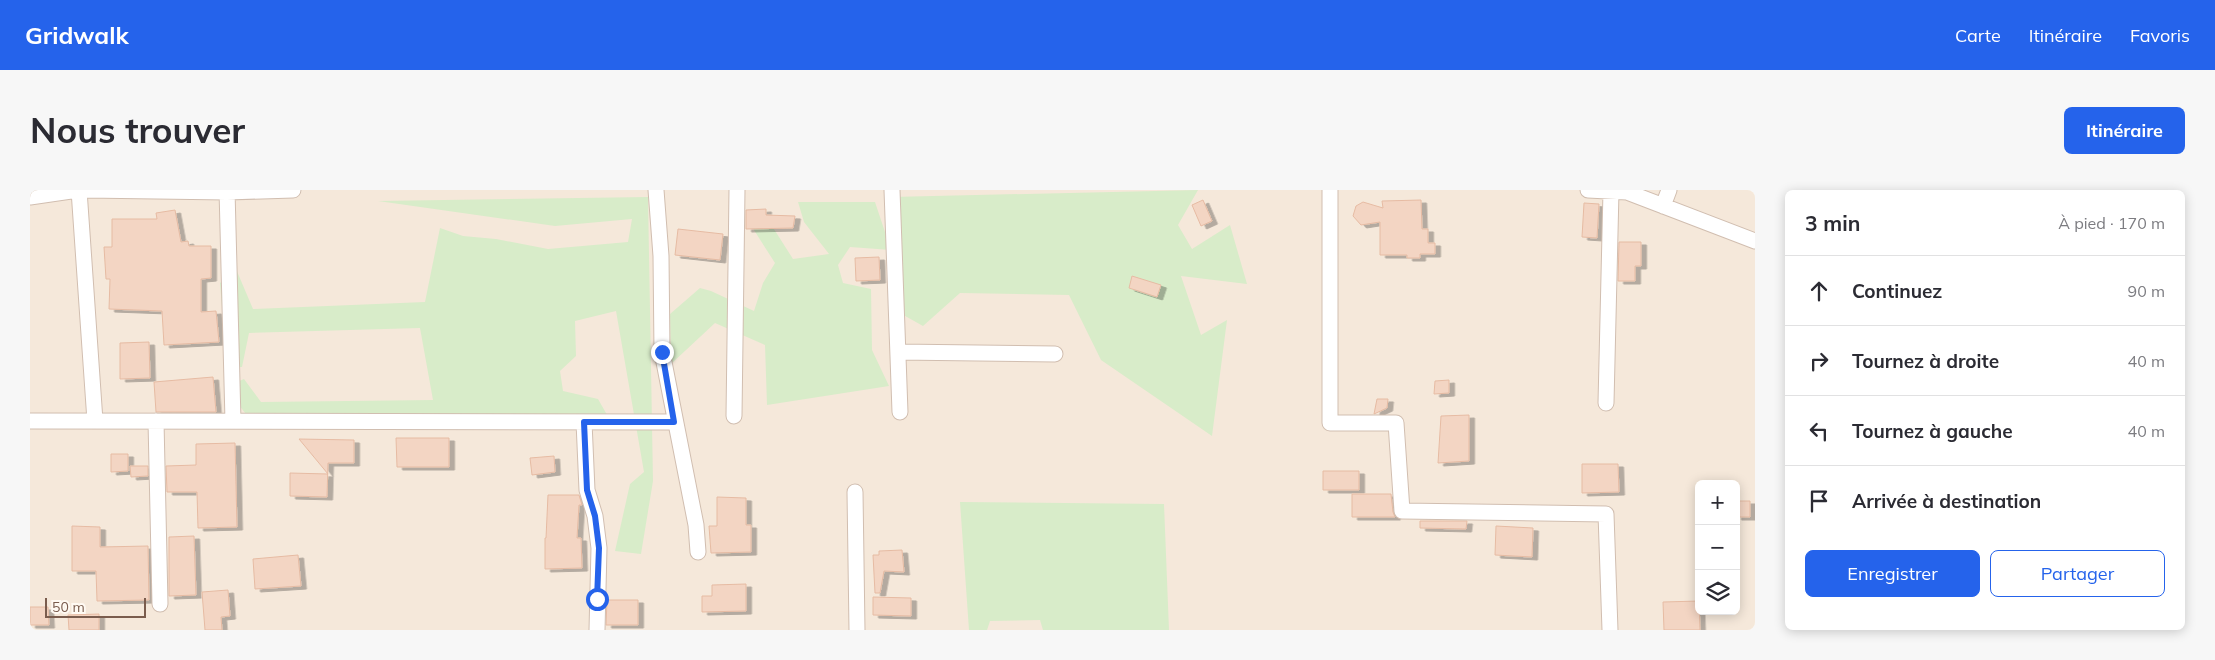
<!DOCTYPE html>
<html lang="fr">
<head>
<meta charset="utf-8">
<style>
  body { margin:0; font-family:Mulish,sans-serif; background:#f7f7f7; color:#2b2b33 }
  .controls { position:absolute; right:15px; bottom:15px; display:grid; overflow:hidden; border-radius:8px; box-shadow:0 2px 12px #0003 }
  .controls button { width:45px; height:45px; display:grid; place-items:center; padding:0; border:0; border-bottom:1px solid #e1e1e2; background:#fff; color:#2b2b33; font:25px sans-serif }
  .scale { position:absolute; left:15px; bottom:12px; width:101px; box-sizing:border-box; padding-left:5px; border:2px solid #7a5c4d; border-top:0; font-size:14px; line-height:18px; white-space:nowrap; color:#7a5c4d; -webkit-text-stroke:4px #fffaf3; paint-order:stroke }
  .stop { position:absolute; width:15px; height:15px; margin:-11px; border:4px solid #2563eb; border-radius:50%; background:#fff }
  .stop.end { background:#2563eb; border-color:#fff; box-shadow:0 1px 5px #0008 }
  .list { margin:0; padding:0; list-style:none }
  h2 { display:flex; justify-content:space-between; align-items:center; height:65px; margin:0; padding:0 20px; font-size:21px }
  h2 small { font-size:16px; font-weight:400; color:#7c7c81 }
  .list li { display:grid; grid-template-columns:32px 1fr auto; gap:15px; align-items:center; box-sizing:border-box; height:70px; padding:0 20px; border-top:1px solid #e1e1e2 }
  .list b { display:block; font-size:19px; white-space:nowrap }
  .list em { font-size:16px; font-style:normal; color:#7c7c81 }
  .actions { display:flex; gap:10px; padding:15px 20px }
  .actions a { flex:1; padding:11px 0; border:1px solid #2563eb; border-radius:8px; text-align:center; font-size:18px; color:#2563eb }
  .actions .main { background:#2563eb; color:#fff }
  .icon { flex:none; width:28px; height:28px; fill:none; stroke:currentColor; stroke-width:2; stroke-linecap:round; stroke-linejoin:round }
  .map { position:relative; flex:none; width:1725px; height:440px; overflow:hidden; border-radius:8px }
  header { display:flex; align-items:center; gap:30px; box-sizing:border-box; height:70px; padding:0 25px; background:#2563eb; color:#fff }
  header strong { font-size:24px }
  nav { display:flex; gap:28px; margin-inline-start:auto; font-size:18px }
  .intro { display:flex; align-items:center; justify-content:space-between; box-sizing:border-box; height:120px; padding:0 30px }
  h1 { margin:0; font-size:35px }
  .button { padding:12px 22px; border-radius:8px; background:#2563eb; color:#fff; font-size:18px; font-weight:700 }
  main { display:flex; gap:30px; padding:0 30px }
  aside { flex:1; background:#fff; border-radius:8px; box-shadow:0 2px 12px #0003 }
  .map>svg:first-child { display:block }
  .residential { fill:#f5e8da; fill-rule:evenodd }
  .green { fill:#d8ecc9 }
  .building { fill:#f3d5c3; stroke:#e6bba3; filter:url(#shadow) }
  .lines { fill:none; stroke-linecap:round; stroke-linejoin:round }
  .minor-casing { stroke:#d1beb0; stroke-width:17 }
  .minor { stroke:#fff; stroke-width:15 }
  .route { stroke:#2563eb; stroke-width:6 }
</style>
</head>
<body>
<header>
<strong>Gridwalk</strong>
<nav><a>Carte</a><a>Itinéraire</a><a>Favoris</a></nav>
</header>
<div class="intro"><h1>Nous trouver</h1><a class="button">Itinéraire</a></div>
<main>
<div class="map">
<svg width="1725" height="440" viewBox="0 0 1725 440">
  <defs>
    <filter id="shadow"><feDropShadow dx="5.5" dy="3" stdDeviation="0" flood-color="#0004"/></filter>
  </defs>
  <rect width="100%" height="100%" fill="#fdf6ec"/>
  <path class="residential" d="M 0,0 L 1725,0 L 1725,440 L 0,440 ZM 1669,294 L 1706,294 L 1706,421 L 1669,421 Z"/>
  <path class="green" d="M 1168,0 L 1148,35 L 1162,59 L 1200,35 L 1217,94 L 1151,86 L 1171,145 L 1197,130 L 1182,246 L 1071,170 L 1039,105 L 930,103 L 893,136 L 868,122 L 861,7 Z
    M 618,7 L 623,291 L 611,364 L 585,361 L 600,294 L 614,282 L 586,121 L 545,131 L 546,166 L 530,181 L 533,201 L 568,209 L 584,237 L 219,228 L 195,197 L 214,189 L 231,212 L 403,210 L 390,138 L 219,143 L 212,177 L 197,177 L 190,93 L 206,79 L 223,119 L 395,112 L 410,38 L 433,46 L 466,49 L 518,59 L 598,52 L 602,29 L 525,36 L 348,11 Z
    M 768,12 L 845,12 L 861,60 L 820,57 L 808,75 L 813,93 L 841,99 L 842,160 L 859,196 L 737,215 L 735,155 L 685,133 L 641,174 L 640,124 L 670,98 L 681,101 L 724,121 L 733,93 L 745,73 L 722,37 L 735,25 L 763,69 L 799,64 L 774,32 Z
    M 930,312 L 1134,314 L 1139,440 L 1013,440 L 1010,430 L 960,431 L 957,440 L 939,440 Z"/>
  <path class="building" d="M 1173,10 L 1182,31 L 1171,36 L 1162,15 Z
    M 1391,10 L 1392,39 L 1398,39 L 1398,53 L 1405,53 L 1405,64 L 1390,64 L 1390,68 L 1377,68 L 1377,65 L 1350,65 L 1350,32 L 1331,35 L 1323,26 L 1326,16 L 1333,12 L 1353,18 L 1352,11 Z
    M 1554,13 L 1569,14 L 1567,48 L 1552,47 Z
    M 736,19 L 736,25 L 765,26 L 763,38 L 716,39 L 716,20 Z
    M 145,20 L 151,52 L 158,51 L 159,56 L 181,56 L 181,88 L 171,89 L 171,122 L 186,121 L 189,152 L 134,155 L 132,121 L 79,119 L 80,89 L 76,89 L 74,57 L 82,57 L 82,29 L 127,29 L 126,23 Z
    M 648,39 L 693,44 L 690,70 L 645,65 Z
    M 1589,52 L 1611,52 L 1611,76 L 1605,76 L 1605,91 L 1588,91 Z
    M 849,67 L 850,90 L 826,91 L 825,68 Z
    M 1102,86 L 1131,95 L 1127,107 L 1099,98 Z
    M 119,152 L 120,188 L 90,189 L 90,153 Z
    M 183,187 L 186,222 L 126,222 L 124,192 Z
    M 1419,190 L 1419,203 L 1404,204 L 1405,191 Z
    M 1347,209 L 1358,209 L 1357,218 L 1344,224 Z
    M 1439,225 L 1439,271 L 1408,273 L 1411,226 Z
    M 366,248 L 419,248 L 419,277 L 367,277 Z
    M 269,249 L 324,250 L 324,273 L 298,273 L 297,307 L 260,306 L 260,283 L 298,284 Z
    M 205,253 L 207,337 L 168,338 L 167,302 L 137,302 L 136,276 L 166,275 L 166,254 Z
    M 81,264 L 98,264 L 98,281 L 81,282 Z
    M 524,266 L 525,282 L 502,285 L 500,268 Z
    M 1552,274 L 1588,274 L 1589,302 L 1552,303 Z
    M 100,276 L 118,276 L 118,286 L 101,287 Z
    M 1293,281 L 1329,281 L 1329,300 L 1293,300 Z
    M 1322,304 L 1361,304 L 1363,322 L 1365,327 L 1322,327 Z
    M 518,305 L 549,305 L 552,315 L 549,315 L 547,348 L 551,348 L 552,378 L 515,379 L 515,348 L 516,348 Z
    M 687,307 L 716,308 L 716,335 L 721,335 L 721,362 L 681,363 L 679,336 L 687,336 Z
    M 1706,311 L 1720,311 L 1720,327 L 1706,327 Z
    M 1390,331 L 1437,331 L 1436,339 L 1390,338 Z
    M 42,336 L 70,337 L 70,357 L 118,356 L 119,410 L 67,411 L 66,381 L 42,381 Z
    M 1466,336 L 1503,338 L 1502,367 L 1465,365 Z
    M 164,346 L 166,405 L 139,406 L 139,347 Z
    M 872,360 L 874,382 L 854,381 L 850,403 L 845,403 L 843,365 L 849,365 L 849,361 Z
    M 268,365 L 271,396 L 225,399 L 223,369 Z
    M 716,394 L 716,421 L 672,422 L 672,406 L 682,406 L 682,395 Z
    M 198,400 L 200,426 L 191,427 L 192,440 L 175,440 L 172,402 Z
    M 843,407 L 881,408 L 881,426 L 843,425 Z
    M 577,410 L 608,410 L 608,435 L 576,435 Z
    M 1669,411 L 1670,440 L 1634,440 L 1633,412 Z
    M 0,417 L 18,417 L 19,435 L 0,435 Z
    M 69,424 L 69,440 L 39,440 L 38,425 Z"/>
  <g class="lines">
    <g class="minor-casing">
      <path id="minor" d="M 49,0 L 65,231
        M 56,0 L 197,2 L 263,0
        M 197,0 L 203,231
        M 626,0 L 631,66 L 632,162 L 666,335 L 668,362
        M 862,0 L 870,222
        M 1300,0 L 1300,233 L 1366,233 L 1372,321 L 1576,324 L 1580,440
        M 1558,0 L 1597,2 L 1725,51
        M 0,7 L 48,0
        M 1633,16 L 1639,0
        M 868,162 L 1025,164
        M 1576,213 L 1581,1
        M 704,226 L 707,0
        M 0,231 L 644,232
        M 126,231 L 130,414
        M 554,232 L 557,300 L 565,326 L 569,358 L 567,440
        M 825,302 L 827,440"/>
    </g>
    <use href="#minor" class="minor"/>
  </g>
  <g class="lines">
    <path class="route" d="M 567,409 L 569,358 L 565,326 L 557,300 L 554,232 L 644,232 L 632,162"/>
  </g>
</svg>
<div class="controls">
<button>+</button>
<button>−</button>
<button><svg class="icon" aria-label="layers" viewBox="0 0 24 24"><path d="M12 4l9 5-9 5-9-5zM3 14l9 5 9-5"/></svg></button>
</div>
<div class="scale">50 m</div>
<div class="stop" style="left:567px;top:409px"></div>
<div class="stop end" style="left:632px;top:162px"></div>
</div>
<aside>
<h2>3 min<small>À pied · 170 m</small></h2>
<ul class="list">
<li><svg class="icon" aria-label="ahead" viewBox="0 0 24 24"><path d="M12 20V5M6 11l6-6 6 6"/></svg><div><b>Continuez</b></div><em>90 m</em></li>
<li><svg class="icon" aria-label="right" viewBox="0 0 24 24"><path d="M7 20v-9h11M14 6l5 5-5 5"/></svg><div><b>Tournez à droite</b></div><em>40 m</em></li>
<li><svg class="icon" aria-label="left" viewBox="0 0 24 24"><path d="M17 20v-9H6M10 6l-5 5 5 5"/></svg><div><b>Tournez à gauche</b></div><em>40 m</em></li>
<li><svg class="icon" aria-label="arrive" viewBox="0 0 24 24"><path d="M6 21V4h12l-3 4 3 4H6"/></svg><div><b>Arrivée à destination</b></div></li>
</ul>
<div class="actions"><a class="main">Enregistrer</a><a>Partager</a></div>
</aside>
</main>
</body>
</html>
